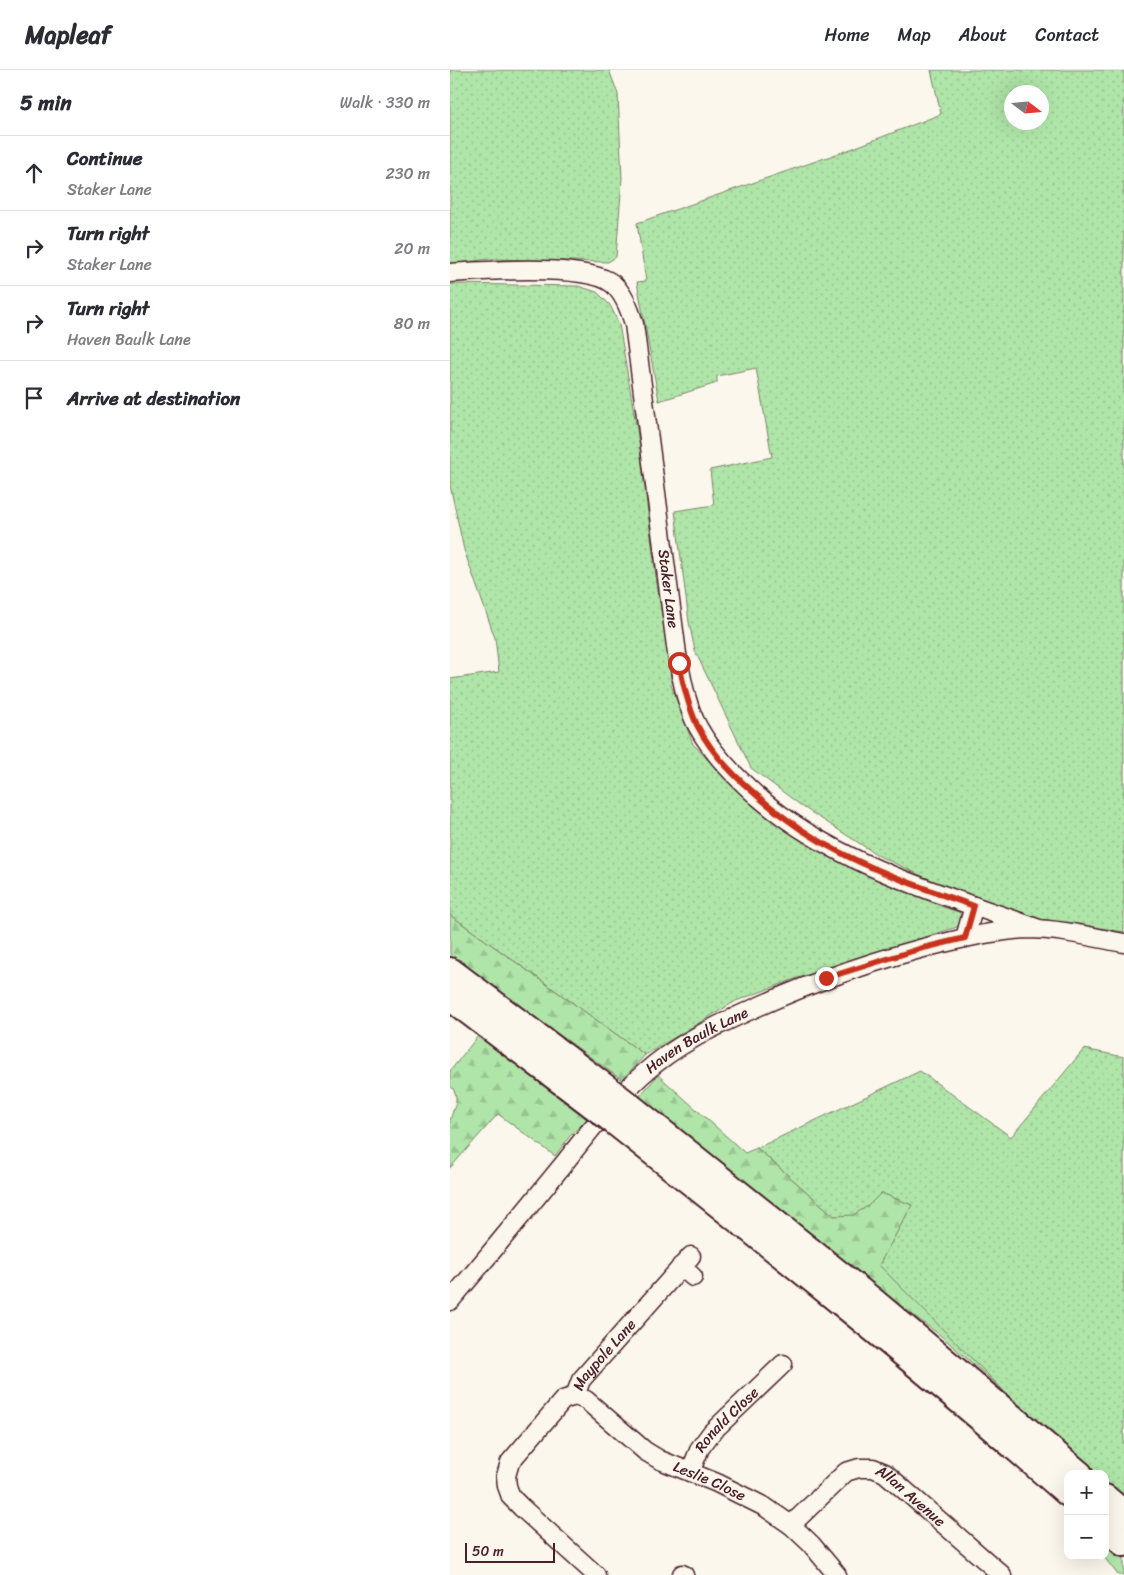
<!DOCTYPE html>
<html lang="en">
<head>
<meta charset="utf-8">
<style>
  body { margin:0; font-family:Sriracha,sans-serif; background:#f7f7f7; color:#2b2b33 }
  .controls { position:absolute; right:15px; bottom:15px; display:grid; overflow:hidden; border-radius:10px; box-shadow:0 5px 20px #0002 }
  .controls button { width:45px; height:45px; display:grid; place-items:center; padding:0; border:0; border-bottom:1px solid #e1e1e2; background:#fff; color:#2b2b33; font:25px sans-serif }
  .compass { position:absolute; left:554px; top:15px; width:45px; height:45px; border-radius:50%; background:#fff; box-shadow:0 5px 20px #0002; rotate:106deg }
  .scale { position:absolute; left:15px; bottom:12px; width:90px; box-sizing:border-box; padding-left:5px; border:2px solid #4a1f2b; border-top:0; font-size:14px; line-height:18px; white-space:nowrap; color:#4a1f2b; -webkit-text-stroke:4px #fbf7ec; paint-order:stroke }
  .stop { position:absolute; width:15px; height:15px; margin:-11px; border:4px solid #c8321e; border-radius:50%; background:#fff }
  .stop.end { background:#c8321e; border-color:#fff; box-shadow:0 1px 5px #0008 }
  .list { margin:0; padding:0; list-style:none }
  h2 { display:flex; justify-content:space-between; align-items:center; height:65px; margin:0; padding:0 20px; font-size:21px }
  h2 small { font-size:16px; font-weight:400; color:#7c7c81 }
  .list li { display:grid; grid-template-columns:32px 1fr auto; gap:15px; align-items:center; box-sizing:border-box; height:75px; padding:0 20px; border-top:1px solid #e1e1e2 }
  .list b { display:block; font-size:19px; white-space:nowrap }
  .list p { margin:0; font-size:16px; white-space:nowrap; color:#7c7c81 }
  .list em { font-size:16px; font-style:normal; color:#7c7c81 }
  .icon { flex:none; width:28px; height:28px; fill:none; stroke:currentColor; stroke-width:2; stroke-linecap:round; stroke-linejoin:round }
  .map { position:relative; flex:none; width:674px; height:1505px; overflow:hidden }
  header { display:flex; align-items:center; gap:30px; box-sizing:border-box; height:70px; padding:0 25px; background:#fff; border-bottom:1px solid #e1e1e2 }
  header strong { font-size:24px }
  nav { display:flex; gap:28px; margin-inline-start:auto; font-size:18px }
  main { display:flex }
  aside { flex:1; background:#fff }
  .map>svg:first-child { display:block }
  .grass { fill:url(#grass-dots); stroke:#7c826a; fill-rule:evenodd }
  .forest { fill:url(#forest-firs); stroke:#7c826a }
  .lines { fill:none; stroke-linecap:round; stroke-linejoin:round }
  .minor-casing { stroke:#4a1f2b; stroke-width:21 }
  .highway-casing { stroke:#4a1f2b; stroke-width:30 }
  .minor { stroke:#fbf7ec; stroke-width:18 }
  .highway { stroke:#fbf7ec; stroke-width:26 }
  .highway-bridge-casing { stroke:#4a1f2b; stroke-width:30; stroke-linecap:butt }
  .highway-bridge { stroke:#fbf7ec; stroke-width:26 }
  .route { stroke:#c8321e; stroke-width:6 }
  .labels { text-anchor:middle; stroke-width:4; stroke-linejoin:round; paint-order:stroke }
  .street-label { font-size:15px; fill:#4a1f2b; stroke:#fbf7ec }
</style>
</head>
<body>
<header>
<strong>Mapleaf</strong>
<nav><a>Home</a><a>Map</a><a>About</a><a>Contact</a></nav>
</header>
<main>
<aside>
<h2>5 min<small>Walk · 330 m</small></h2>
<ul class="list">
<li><svg class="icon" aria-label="ahead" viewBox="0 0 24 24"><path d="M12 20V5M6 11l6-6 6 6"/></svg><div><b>Continue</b><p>Staker Lane</p></div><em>230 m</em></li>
<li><svg class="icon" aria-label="right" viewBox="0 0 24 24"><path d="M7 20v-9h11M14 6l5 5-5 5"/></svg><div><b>Turn right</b><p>Staker Lane</p></div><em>20 m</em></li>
<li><svg class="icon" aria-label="right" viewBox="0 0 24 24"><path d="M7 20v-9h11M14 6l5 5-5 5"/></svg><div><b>Turn right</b><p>Haven Baulk Lane</p></div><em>80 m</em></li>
<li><svg class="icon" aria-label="arrive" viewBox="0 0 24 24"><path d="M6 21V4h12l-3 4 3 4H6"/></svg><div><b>Arrive at destination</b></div></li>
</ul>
</aside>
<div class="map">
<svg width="674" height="1505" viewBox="0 0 674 1505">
  <defs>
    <pattern id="grass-dots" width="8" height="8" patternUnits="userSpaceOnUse" patternTransform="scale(1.25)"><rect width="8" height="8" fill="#afe5a8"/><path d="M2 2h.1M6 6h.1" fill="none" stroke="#98c491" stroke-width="1.8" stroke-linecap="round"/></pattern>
    <pattern id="forest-firs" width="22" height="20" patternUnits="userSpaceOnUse" patternTransform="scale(1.25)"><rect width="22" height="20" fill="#afe5a8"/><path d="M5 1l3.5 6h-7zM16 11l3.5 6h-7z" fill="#98c491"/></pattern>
  </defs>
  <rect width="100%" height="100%" fill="#fbf7ec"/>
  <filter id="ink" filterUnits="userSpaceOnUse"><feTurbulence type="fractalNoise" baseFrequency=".02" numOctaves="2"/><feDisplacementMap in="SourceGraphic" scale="10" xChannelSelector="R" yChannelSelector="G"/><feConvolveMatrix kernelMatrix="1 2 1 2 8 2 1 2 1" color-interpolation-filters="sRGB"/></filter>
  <g filter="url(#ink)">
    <path class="grass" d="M 0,0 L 159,0 L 168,24 L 172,109 L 166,187 L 158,192 L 40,189 L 0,194 Z
      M 481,0 L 674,0 L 674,862 L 584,848 L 524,830 L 429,786 L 353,737 L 301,698 L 245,581 L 239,552 L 225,441 L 264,435 L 260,400 L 322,387 L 306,298 L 267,306 L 267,313 L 209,331 L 187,212 L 196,211 L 187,153 L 401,79 L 491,44 ZM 562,22 L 592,22 L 592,52 L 562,52 Z
      M 0,214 L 128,216 L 147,222 L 160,235 L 169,254 L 190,378 L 207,515 L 220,594 L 221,615 L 243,674 L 286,719 L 384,788 L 493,837 L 509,842 L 513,849 L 507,857 L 345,909 L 286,931 L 195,985 L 0,845 L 0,609 L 49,602 L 45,568 L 14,480 L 0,415 Z
      M 634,979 L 674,987 L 674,1430 L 655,1419 L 655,1404 L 639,1404 L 532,1300 L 428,1195 L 462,1135 L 431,1123 L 418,1136 L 403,1146 L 384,1146 L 307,1078 L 470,1001 L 561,1067 Z"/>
    <path class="forest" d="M 0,845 L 195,985 L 172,1010 L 0,886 Z
      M 28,966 L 137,1049 L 120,1066 L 105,1086 L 48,1044 L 0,1098 C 0,1084 0,1067 0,1053 C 1,1039 13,1029 0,1015 L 0,1001 Z
      M 208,1005 L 295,1083 L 307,1078 L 384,1146 L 403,1145 L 418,1136 L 431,1123 L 462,1135 L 429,1195 L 554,1321 L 490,1265 L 426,1218 L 187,1029 Z
      M 662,1475 L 674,1487 L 674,1505 L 668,1505 L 654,1487 Z"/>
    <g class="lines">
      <g class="minor-casing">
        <g id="minor">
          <path id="s1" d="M 0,203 C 34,201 138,193 163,214 C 174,224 180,240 184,254 L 227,584 C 232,609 236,635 248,657 C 263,684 284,705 307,726 C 388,796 490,823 589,859"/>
          <path d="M 515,868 L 524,836"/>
          <path d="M 231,1196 L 243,1207"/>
          <path id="s2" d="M 0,1231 C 38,1187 75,1141 112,1096 C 137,1064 162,1032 193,1004 C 225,975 265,956 305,938 C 365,911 428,889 493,873 C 520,867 549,860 577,859 C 610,859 642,867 674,873"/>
          <path id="s3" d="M 125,1326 L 136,1330 L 195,1381 L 210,1390 L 267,1413 L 315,1437 L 341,1455 L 361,1474 L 387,1505"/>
          <path d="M 125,1326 L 113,1330 L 60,1392 L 56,1406 L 57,1416 L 61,1427 L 72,1438 L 146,1505"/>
          <path id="s4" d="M 125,1326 L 131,1310 L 241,1186"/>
          <path id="s5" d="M 240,1402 L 250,1378 L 262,1362 L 333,1294"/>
          <path id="s6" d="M 341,1455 L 396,1402 L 409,1398 L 423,1398 L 435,1403 L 552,1505"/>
          <path d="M 232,1504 L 234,1505"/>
        </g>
      </g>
      <g class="highway-casing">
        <path id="highway" d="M 0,901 L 157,1019
          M 0,927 L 143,1035
          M 179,1036 L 425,1233 L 629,1404
          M 164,1051 C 317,1172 471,1294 618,1423
          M 655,1428 L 674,1444
          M 655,1457 L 674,1473"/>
      </g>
      <use href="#minor" class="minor"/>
      <use href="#highway" class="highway"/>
      <g class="highway-bridge-casing">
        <path id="highway-bridge" d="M 157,1019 L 179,1036
          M 143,1035 L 164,1051"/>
      </g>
      <use href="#highway-bridge" class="highway-bridge"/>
    </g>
  </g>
  <g class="lines" filter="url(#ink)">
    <path class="route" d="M 229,593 C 233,614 238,635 247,655 C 260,681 281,703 303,722 C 331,747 363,769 397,786 C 438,806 481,821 524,836 L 515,868 L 469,879 L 376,908"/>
  </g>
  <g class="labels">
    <g class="street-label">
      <text dy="5" stroke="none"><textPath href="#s1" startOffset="478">Staker Lane</textPath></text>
      <text dy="5" stroke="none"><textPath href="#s2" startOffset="362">Haven Baulk Lane</textPath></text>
      <text dy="5" stroke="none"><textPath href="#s4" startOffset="51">Maypole Lane</textPath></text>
      <text dy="5" stroke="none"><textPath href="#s5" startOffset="65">Ronald Close</textPath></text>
      <text dy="5" stroke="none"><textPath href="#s3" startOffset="161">Leslie Close</textPath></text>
      <text dy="5" stroke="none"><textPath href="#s6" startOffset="151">Allan Avenue</textPath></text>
    </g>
  </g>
</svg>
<div class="controls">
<button>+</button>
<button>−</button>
</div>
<svg class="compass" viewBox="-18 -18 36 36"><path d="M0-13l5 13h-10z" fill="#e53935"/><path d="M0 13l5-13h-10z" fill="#7c7c81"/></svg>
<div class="scale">50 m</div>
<div class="stop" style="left:229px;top:593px"></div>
<div class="stop end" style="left:376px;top:908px"></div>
</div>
</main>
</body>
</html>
